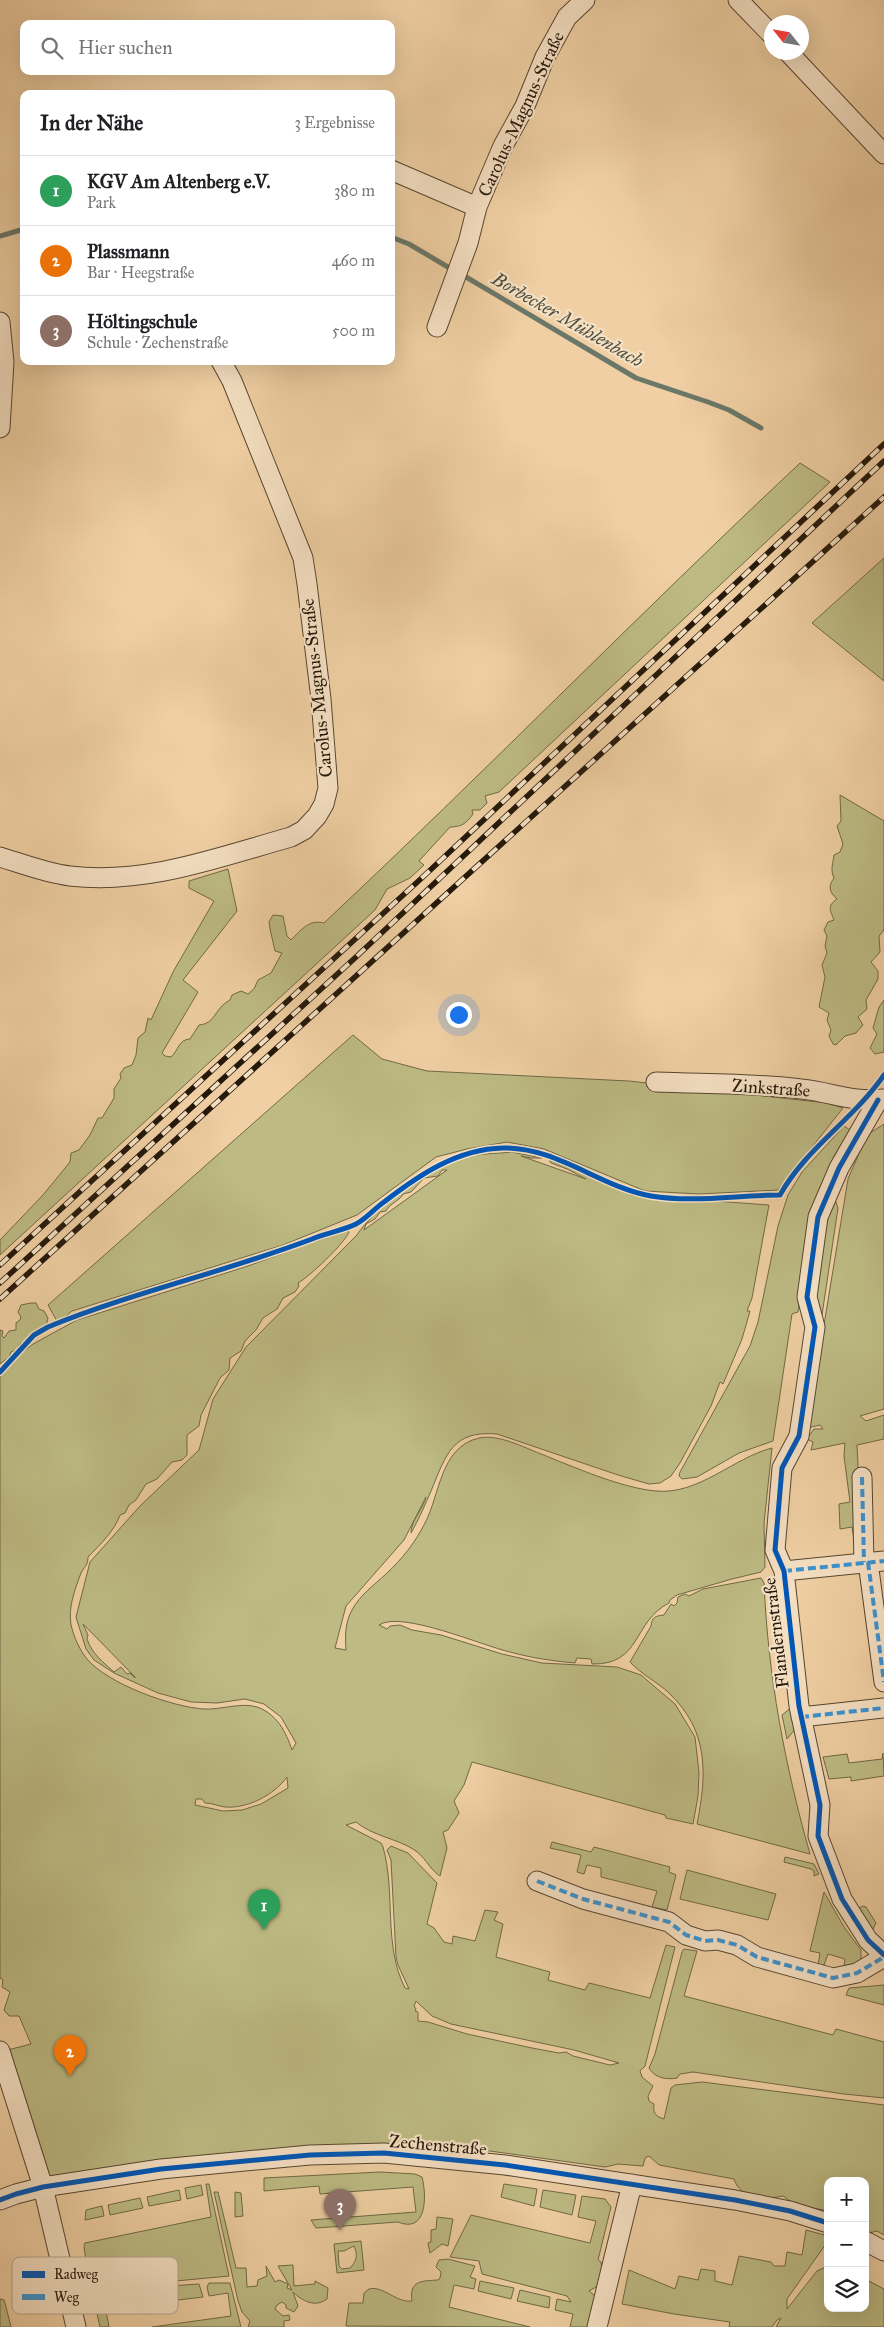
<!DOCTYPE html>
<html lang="de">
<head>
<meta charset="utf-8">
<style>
  body { margin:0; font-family:"IM FELL Great Primer",serif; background:#f2f2f2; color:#202124 }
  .controls { position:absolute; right:15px; bottom:15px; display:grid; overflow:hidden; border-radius:10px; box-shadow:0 5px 20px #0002 }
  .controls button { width:45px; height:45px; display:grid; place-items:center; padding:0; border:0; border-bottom:1px solid #e0e0e0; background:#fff; color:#202124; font:25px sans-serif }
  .compass { position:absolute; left:764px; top:15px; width:45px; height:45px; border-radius:50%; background:#fff; box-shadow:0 5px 20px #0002; rotate:301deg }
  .you { position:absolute; left:458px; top:1014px; width:18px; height:18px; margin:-12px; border:4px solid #fff; border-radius:50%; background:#1a73e8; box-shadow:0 0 0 8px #1a73e833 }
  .badge { display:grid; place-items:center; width:32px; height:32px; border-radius:50%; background:#ea580c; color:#fff; font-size:16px; font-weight:700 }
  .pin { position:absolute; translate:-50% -41px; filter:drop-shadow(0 1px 2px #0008) }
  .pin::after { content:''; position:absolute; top:26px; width:18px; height:15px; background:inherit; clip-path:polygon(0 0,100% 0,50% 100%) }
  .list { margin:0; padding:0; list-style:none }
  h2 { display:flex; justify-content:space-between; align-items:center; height:65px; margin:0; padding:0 20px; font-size:21px }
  h2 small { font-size:16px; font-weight:400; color:#757577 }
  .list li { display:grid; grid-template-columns:32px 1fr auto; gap:15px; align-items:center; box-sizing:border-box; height:70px; padding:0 20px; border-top:1px solid #e0e0e0 }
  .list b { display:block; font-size:19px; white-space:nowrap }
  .list p { margin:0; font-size:16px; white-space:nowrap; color:#757577 }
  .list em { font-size:16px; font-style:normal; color:#757577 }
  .icon { flex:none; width:28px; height:28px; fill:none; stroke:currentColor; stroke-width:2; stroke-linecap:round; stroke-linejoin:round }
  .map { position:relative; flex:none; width:884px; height:2327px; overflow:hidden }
  .search { position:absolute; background:#fff; box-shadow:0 5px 20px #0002; left:20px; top:20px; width:375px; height:55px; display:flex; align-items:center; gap:12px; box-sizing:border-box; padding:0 18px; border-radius:10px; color:#757577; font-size:19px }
  .panel { position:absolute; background:#fff; box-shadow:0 5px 20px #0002; left:20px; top:90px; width:375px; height:275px; border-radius:10px }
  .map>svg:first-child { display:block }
  .green { fill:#bdba83; stroke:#706946; fill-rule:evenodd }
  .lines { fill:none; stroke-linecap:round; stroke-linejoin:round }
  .stream { stroke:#6b7769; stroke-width:5 }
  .minor-casing { stroke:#574630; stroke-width:21 }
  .minor { stroke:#f5e0c3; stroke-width:19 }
  .rail-casing { stroke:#24180a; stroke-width:5.5 }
  .rail { stroke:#f5e0c3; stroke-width:4; stroke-dasharray:11; stroke-linecap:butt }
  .quiet { stroke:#3b93d2; stroke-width:4; stroke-dasharray:8 4; stroke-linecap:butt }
  .cycleway-casing { stroke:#f5e0c3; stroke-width:8 }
  .cycleway { stroke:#0057b8; stroke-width:5 }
  .labels { text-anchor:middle; stroke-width:4.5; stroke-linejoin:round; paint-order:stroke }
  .street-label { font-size:18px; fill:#24180a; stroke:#f5e0c3 }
  .water-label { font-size:19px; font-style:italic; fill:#4d4f41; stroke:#f5e0c3 }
  .key { fill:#f5e0c3; stroke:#b6a48c; stroke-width:1 }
  .key-label { font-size:14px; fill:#24180a }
</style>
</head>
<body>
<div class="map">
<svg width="884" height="2327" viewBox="0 0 884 2327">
  <rect width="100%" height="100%" fill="#efcfa3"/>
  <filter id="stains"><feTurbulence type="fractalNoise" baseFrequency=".004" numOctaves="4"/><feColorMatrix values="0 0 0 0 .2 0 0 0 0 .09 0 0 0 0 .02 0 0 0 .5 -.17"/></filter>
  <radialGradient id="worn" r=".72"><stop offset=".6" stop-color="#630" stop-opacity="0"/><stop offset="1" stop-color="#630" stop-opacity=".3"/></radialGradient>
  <path class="green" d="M 800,463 L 830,482 L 499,792 L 485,796 L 487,803 L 480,810 L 472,810 L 473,814 C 466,824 461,827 450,827 L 419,861 L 424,865 L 410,878 L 387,889 L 375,910 L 0,1255 L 0,1240 L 43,1195 L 70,1162 L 71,1153 L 79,1150 L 90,1135 L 98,1118 L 102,1118 L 114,1098 L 114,1089 L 121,1078 L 120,1074 L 124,1068 L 132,1065 L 136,1055 L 138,1038 L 145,1032 L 148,1018 L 151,1020 L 173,972 L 214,901 L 189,888 L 189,881 L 228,869 L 237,911 L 183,980 L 198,992 L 162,1053 L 165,1056 L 171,1057 C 178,1051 179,1039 190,1039 L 199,1025 C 216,1024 214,1008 230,1000 L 232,995 L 241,991 L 248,994 L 254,989 L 258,980 L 271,973 L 282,953 L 275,951 C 273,941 270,931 269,922 L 273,915 L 283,916 L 287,936 L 291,940 C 301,930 309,919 324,923 C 485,772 639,614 800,463 Z
    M 884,558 L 884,681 L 812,623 Z
    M 840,795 L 884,821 L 884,930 L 879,936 L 880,952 L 871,962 L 878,971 L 878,979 L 866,1000 L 867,1009 L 858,1017 L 863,1025 L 856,1033 L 845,1036 L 836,1045 L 833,1044 L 829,1036 L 831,1030 L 827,1020 L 829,1013 L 819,1007 L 825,977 L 822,965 L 827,953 L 825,946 L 827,936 L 824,930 L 828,922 L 834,920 C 830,910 827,906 837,899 C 829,892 828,886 834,878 C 830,870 833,863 834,855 L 840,852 L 843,844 L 837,826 L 841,821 Z
    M 884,1000 L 884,1052 L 875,1054 L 870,1048 L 877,1034 L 873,1028 L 879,1007 Z
    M 353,1035 L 382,1059 L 427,1071 L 629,1081 L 827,1103 L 843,1108 L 778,1190 L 699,1194 L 645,1191 L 544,1149 L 507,1142 L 467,1149 L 436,1157 L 357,1215 L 283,1245 L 72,1311 L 58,1323 L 48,1305 Z
    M 884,1124 L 884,1409 L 860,1416 L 866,1421 L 884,1415 L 884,1439 L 857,1445 L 862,1545 L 855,1547 L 852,1527 L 840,1529 L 839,1504 L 850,1502 L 844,1456 L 845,1443 L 811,1450 L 813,1442 L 807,1439 L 814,1429 L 823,1429 L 820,1425 L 807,1428 L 848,1179 L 867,1135 Z
    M 844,1126 L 850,1130 L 834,1156 L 822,1189 L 802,1285 L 798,1312 L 792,1314 L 773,1441 L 739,1453 L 697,1477 L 682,1479 L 679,1476 L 680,1472 L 750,1346 L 758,1322 L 778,1226 L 788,1195 L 802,1172 Z
    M 511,1152 L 542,1158 L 531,1158 L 521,1156 L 586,1179 L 567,1169 L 551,1163 L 549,1160 L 632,1195 L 769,1205 L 752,1298 L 747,1311 L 750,1311 L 742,1339 L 723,1384 L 720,1382 L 711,1406 L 680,1463 L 671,1476 L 660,1483 L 649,1484 L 618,1475 L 497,1434 C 452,1430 446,1455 431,1491 C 425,1505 419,1519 411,1533 C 411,1520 423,1510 426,1497 L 404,1540 L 346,1606 L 335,1648 L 346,1650 C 345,1635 345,1623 352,1610 C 360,1595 374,1585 386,1574 C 402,1559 415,1543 425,1523 C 440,1495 440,1447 479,1438 C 499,1434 523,1447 541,1454 C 574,1467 621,1488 656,1491 C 699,1495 733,1458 772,1448 L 764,1523 L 765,1567 L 761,1572 L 732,1579 L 677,1595 L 670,1600 L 669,1603 C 632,1622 642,1665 592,1664 L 591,1659 L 577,1658 L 575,1663 C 553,1661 532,1658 510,1652 C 483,1646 401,1610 379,1625 L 387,1629 L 390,1626 L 400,1625 L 412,1630 L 441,1635 L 502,1654 L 542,1663 L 617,1667 L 641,1675 L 675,1704 L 695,1737 L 699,1773 L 698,1796 L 693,1824 L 666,1818 L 665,1815 L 472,1762 L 464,1785 L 454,1801 L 459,1813 L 448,1830 L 443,1832 L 447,1848 L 440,1876 C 429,1869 425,1856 413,1849 C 395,1838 373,1836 356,1822 L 346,1825 L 381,1843 L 383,1847 C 396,1893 383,1945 405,1988 L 409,1989 L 398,1965 L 396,1957 L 391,1860 L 387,1850 L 391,1846 L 408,1853 L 437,1883 L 427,1924 L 434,1928 L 444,1942 L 452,1944 L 453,1936 L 475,1941 L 485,1910 L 498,1912 L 494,1920 L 503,1924 L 496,1957 L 550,1972 L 548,1980 L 585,1990 L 589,1983 L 650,1998 L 666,1945 L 675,1947 L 645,2066 L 640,2071 L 642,2077 L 653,2086 L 648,2096 L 649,2101 L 654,2104 C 653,2113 655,2116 664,2119 L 671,2088 L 675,2085 L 702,2082 L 884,2105 L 884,2235 L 877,2231 L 865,2234 L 865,2181 L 828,2181 L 828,2216 L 824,2210 L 796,2205 L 783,2196 C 765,2200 741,2200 734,2179 L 659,2165 L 649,2156 L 645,2158 L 643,2166 L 618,2164 L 605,2167 L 425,2142 L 409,2143 L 408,2154 L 43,2187 L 0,2052 L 31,2044 L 19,2016 L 9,2016 L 4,2010 L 10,1992 L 2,1987 L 3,1980 L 0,1978 L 0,1376 L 20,1354 L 33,1344 L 77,1320 L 248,1266 L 346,1230 L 349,1232 C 344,1244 309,1277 298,1283 L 299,1286 L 295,1292 L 283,1298 L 277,1309 L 263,1318 L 256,1330 L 245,1341 L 241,1351 L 230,1358 L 229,1370 L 220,1378 L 201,1415 L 199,1426 L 187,1435 L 187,1455 L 182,1460 L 172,1462 L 157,1479 L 146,1484 L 136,1500 L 129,1505 L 125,1513 L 120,1515 C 115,1530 100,1545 88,1557 C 88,1566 84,1567 81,1573 C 75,1589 68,1607 71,1625 C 74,1637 79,1649 87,1659 C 108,1684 172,1707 204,1709 C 221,1710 241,1702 257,1707 C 277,1714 286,1732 292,1750 L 296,1743 L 281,1717 L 264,1704 L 245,1699 L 217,1703 L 191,1702 L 158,1693 L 114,1673 L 94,1660 L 86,1649 L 76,1617 L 90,1562 L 140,1506 L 199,1450 L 213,1399 L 246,1347 L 356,1236 C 381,1201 423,1172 464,1158 C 478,1153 496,1154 511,1152 ZM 442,1170 L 447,1170 L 364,1230 L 366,1224 L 375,1219 L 380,1212 L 386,1211 C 390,1203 401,1200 403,1194 L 411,1192 L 424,1178 L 438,1176 ZM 83,1624 L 135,1677 L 135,1678 L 130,1673 L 127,1674 L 121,1667 L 114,1672 C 103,1662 92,1654 87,1639 L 88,1635 ZM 287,1777 L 288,1788 L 261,1804 L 242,1810 L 223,1811 L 195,1805 L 196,1799 L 202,1799 L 205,1803 C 212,1803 218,1806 225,1807 C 247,1809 274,1795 287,1777 ZM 416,2001 L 432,2016 L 451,2024 L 574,2050 L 619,2063 L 610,2065 L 573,2056 L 566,2052 L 559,2053 L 532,2048 L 467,2034 L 428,2022 L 418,2021 L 418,2012 L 415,2011 L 416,2009 L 414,2006 Z
    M 836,1202 L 838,1208 L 822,1315 L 814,1293 L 826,1213 Z
    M 31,1303 L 36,1303 L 39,1309 L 44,1311 L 48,1318 L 46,1326 L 28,1337 L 28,1340 L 20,1344 L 16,1350 L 11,1352 L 9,1357 L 0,1364 L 0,1330 L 3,1331 L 2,1336 L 4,1338 L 9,1331 L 16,1330 L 16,1323 L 20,1320 L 21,1317 L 18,1312 L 21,1305 Z
    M 761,1578 L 764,1583 C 768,1676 785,1766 810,1854 L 697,1824 C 707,1774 709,1731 669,1693 C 657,1682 641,1674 630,1662 L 651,1626 C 652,1617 655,1616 664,1615 L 671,1604 L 674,1606 L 677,1603 L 678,1597 L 685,1594 L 689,1596 L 703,1589 Z
    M 792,1707 L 796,1728 L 787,1739 L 782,1715 Z
    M 883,1753 L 884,1776 L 851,1781 L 851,1777 L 829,1779 L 823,1757 L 847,1754 L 849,1763 L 882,1759 Z
    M 552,1842 L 591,1852 L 594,1847 L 670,1867 L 669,1872 L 676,1875 L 667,1910 L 652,1907 L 657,1891 L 601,1877 L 601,1868 L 587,1865 L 584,1874 L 577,1872 L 581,1855 L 550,1848 Z
    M 785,1857 L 814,1864 L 819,1874 L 814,1876 L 814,1871 L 811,1869 L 784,1862 Z
    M 687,1870 L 776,1894 L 768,1920 L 680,1899 Z
    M 824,1892 L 844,1927 L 861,1950 L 861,1959 L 855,1966 L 844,1967 L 845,1959 L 828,1954 L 824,1965 L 818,1966 L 820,1953 L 810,1951 Z
    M 863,1906 L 866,1907 L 876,1923 L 871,1933 L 857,1909 Z
    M 684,1949 L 697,1951 L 684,1996 L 833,2035 L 836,2029 L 884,2042 L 884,2098 L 844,2094 L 693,2072 L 680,2074 L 677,2078 C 666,2080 655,2078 649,2068 L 655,2054 L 682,1952 Z
    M 884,1985 L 884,2005 L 846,1995 L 849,1988 Z
    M 380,2172 L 415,2174 L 422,2177 C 427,2196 427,2234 398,2222 L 316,2228 L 311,2220 L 416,2212 L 413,2187 L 320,2194 L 319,2186 L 264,2191 L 264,2178 Z
    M 206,2184 L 209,2184 L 229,2276 L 165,2282 L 132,2290 L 106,2292 L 104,2286 L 91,2288 L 89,2279 L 93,2278 L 90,2265 L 87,2266 L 84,2247 L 85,2243 L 211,2217 Z
    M 504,2184 L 537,2189 L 534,2206 L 501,2197 Z
    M 201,2185 L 203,2195 L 187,2199 L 185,2188 Z
    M 179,2190 L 181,2200 L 149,2206 L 147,2197 Z
    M 543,2190 L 576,2195 L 572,2215 L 540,2207 Z
    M 214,2192 L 218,2192 L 236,2268 L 246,2268 L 247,2287 L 257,2286 L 258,2280 L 267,2276 L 266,2266 L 275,2282 L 279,2280 L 288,2284 L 287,2288 L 292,2290 L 278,2266 L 293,2265 L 294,2286 L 315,2284 L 315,2281 L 328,2288 L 327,2299 C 315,2308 302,2301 293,2292 L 298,2306 L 294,2312 L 286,2308 L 286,2305 L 282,2302 L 277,2305 L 275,2309 L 283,2316 L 289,2315 L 290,2320 L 284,2321 L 284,2327 L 248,2327 L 250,2321 L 242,2312 L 238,2301 Z
    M 235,2192 L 241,2193 L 243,2216 L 235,2217 Z
    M 582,2196 L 605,2199 L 611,2207 L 598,2260 L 601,2262 L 603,2277 L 596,2287 L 589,2291 L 595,2296 L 599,2327 L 570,2327 L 573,2314 L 555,2310 L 557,2299 L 571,2302 L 567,2296 L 482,2274 L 479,2261 L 450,2257 L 471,2215 L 590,2243 L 596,2221 L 578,2217 Z
    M 140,2198 L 143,2208 L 110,2215 L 108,2205 Z
    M 102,2206 L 104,2216 L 85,2220 L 86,2210 Z
    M 437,2217 L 453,2219 L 448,2246 L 442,2244 L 430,2253 L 428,2243 L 431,2242 L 431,2230 L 436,2229 Z
    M 806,2230 L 828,2236 L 828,2241 L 787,2299 L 787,2309 L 817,2271 L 828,2266 L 828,2308 L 865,2308 L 865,2279 L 884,2289 L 884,2327 L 776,2327 L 781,2318 L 777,2320 L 772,2327 L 729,2327 L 730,2322 L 674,2314 L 622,2304 L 629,2270 L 675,2289 L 679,2276 L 698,2280 L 701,2269 L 715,2271 L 715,2281 L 732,2285 L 739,2256 L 771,2262 L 774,2266 L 785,2266 L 787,2252 L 802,2255 Z
    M 361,2241 L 364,2270 L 337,2273 L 334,2244 ZM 354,2246 C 358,2255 357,2261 350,2268 L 342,2269 L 339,2266 L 338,2251 L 344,2251 Z
    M 448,2259 L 475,2266 L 470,2277 L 476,2279 L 474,2289 L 454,2285 L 449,2307 L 530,2327 L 346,2326 L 349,2303 L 363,2303 L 364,2293 L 369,2289 C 383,2285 396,2303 412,2301 C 409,2280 422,2281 438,2280 L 440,2278 L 441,2272 L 436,2267 L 439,2260 Z
    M 480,2281 L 514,2288 L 511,2299 L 478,2291 Z
    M 209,2283 L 230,2283 L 241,2327 L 152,2327 L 231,2316 L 228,2293 L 209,2296 L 207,2287 Z
    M 199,2284 L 203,2297 L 170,2301 L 167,2288 L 169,2286 Z
    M 520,2290 L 550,2297 L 549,2308 L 517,2301 Z
    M 122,2297 L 124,2308 L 106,2311 L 109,2327 L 100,2327 L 94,2300 Z
    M 0,2299 L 4,2300 L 5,2303 L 11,2327 L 0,2327 Z"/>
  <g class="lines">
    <path class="stream" d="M 0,236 L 24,229
      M 391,237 L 409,244 L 453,270
      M 461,274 L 636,378 L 708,402 L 729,410 L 761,428"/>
    <g class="minor-casing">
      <path id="minor" d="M 738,0 L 772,35
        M 788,52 L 884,154
        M 391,170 L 477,207 L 503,146 L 525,106 L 545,57 L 567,17 L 585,0
        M 0,322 L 4,362 L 0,428
        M 437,327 L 468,243 L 477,207
        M 0,857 C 23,864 46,873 70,876 C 146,885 219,857 291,837 L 304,830 L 317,816 L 324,804 L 328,788 L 321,699 L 307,584 L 303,558 L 232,381 L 221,361
        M 656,1082 C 705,1084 754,1083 801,1089 C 832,1092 852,1103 884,1099
        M 878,1100 L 839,1168 L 818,1217 L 807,1297 L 815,1327 L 799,1436 L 782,1468 L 775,1550 L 784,1571 L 799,1706 L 820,1805 L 818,1836 L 842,1899 L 868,1940 L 884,1955
        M 862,1477 L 864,1562
        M 868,1562 L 884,1682
        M 784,1571 L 884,1561
        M 801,1717 L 884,1708
        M 537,1881 L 583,1899 L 669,1922 L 686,1935 L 705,1941 L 718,1940 L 737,1945 L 757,1957 L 833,1978 L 857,1973 L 884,1957
        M 0,2051 L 43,2187 L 76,2327
        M 0,2200 L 16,2194 L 43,2187 L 161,2169 L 310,2155 L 384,2153 L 505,2165 L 735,2200 L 790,2211 L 828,2223
        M 865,2241 L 884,2251
        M 597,2327 L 632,2184"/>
    </g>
    <use href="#minor" class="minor"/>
    <g class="rail-casing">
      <path id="rail" d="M 0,1265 L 425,875 L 884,444
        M 0,1283 L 356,957 L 884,461
        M 0,1299 L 884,497"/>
    </g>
    <use href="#rail" class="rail"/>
    <path class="quiet" d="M 862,1477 L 864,1562
      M 868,1562 L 884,1682
      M 784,1571 L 884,1561
      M 801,1717 L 884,1708
      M 537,1881 L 583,1899 L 669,1922 L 686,1935 L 705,1941 L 718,1940 L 737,1945 L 757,1957 L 833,1978 L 857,1973 L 884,1957"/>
    <g class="cycleway-casing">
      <path id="cycleway" d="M 878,1100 L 839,1168 L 818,1217 L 807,1297 L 815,1327 L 799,1436 L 782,1468 L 775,1550 L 784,1571 L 799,1706 L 820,1805 L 818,1836 L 842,1899 L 868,1940 L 884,1955
        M 0,1372 L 34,1335 L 48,1327 C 134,1292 225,1272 312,1239 C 323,1234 347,1229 356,1224 C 366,1219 375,1208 384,1202 C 419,1175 457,1149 503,1148 C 557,1147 600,1187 651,1196 C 693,1203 738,1195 780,1195 C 806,1148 854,1119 884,1075
        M 0,2200 L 16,2194 L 43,2187 L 161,2169 L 310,2155 L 384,2153 L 505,2165 L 735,2200 L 790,2211 L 828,2223"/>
    </g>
    <use href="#cycleway" class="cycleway"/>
  </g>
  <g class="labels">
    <g class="street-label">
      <text transform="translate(521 114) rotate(-65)" y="6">Carolus-Magnus-Straße</text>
      <text transform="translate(317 688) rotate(-96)" y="6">Carolus-Magnus-Straße</text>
      <text transform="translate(771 1088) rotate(4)" y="6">Zinkstraße</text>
      <text transform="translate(776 1633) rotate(-97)" y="6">Flandernstraße</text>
      <text transform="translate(438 2145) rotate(5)" y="6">Zechenstraße</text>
    </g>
    <g class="water-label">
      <text transform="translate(568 319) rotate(30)" y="7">Borbecker Mühlenbach</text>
    </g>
  </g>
  <rect x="12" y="2257" width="166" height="57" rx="8" class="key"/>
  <rect x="22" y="2271" width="23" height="7" fill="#0057b8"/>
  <rect x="22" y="2294" width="23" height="6" fill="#3b93d2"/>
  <g class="key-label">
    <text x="54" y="2279">Radweg</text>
    <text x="54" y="2302">Weg</text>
  </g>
  <rect width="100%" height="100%" filter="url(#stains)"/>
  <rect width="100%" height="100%" fill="url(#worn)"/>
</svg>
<div class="controls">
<button>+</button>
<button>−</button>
<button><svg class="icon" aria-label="layers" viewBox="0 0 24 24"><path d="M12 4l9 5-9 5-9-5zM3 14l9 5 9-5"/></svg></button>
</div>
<svg class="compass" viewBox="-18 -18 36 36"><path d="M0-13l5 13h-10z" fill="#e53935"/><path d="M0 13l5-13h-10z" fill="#757577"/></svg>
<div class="you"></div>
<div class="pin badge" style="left:264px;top:1930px;background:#2e9e5b">1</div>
<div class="pin badge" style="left:70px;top:2076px;background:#e8710a">2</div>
<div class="pin badge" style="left:340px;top:2230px;background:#8d6e63">3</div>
<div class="search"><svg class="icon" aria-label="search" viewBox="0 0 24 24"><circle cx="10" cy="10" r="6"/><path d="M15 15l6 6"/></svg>Hier suchen</div>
<section class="panel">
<h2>In der Nähe<small>3 Ergebnisse</small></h2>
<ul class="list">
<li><span class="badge" style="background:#2e9e5b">1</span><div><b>KGV Am Altenberg e.V.</b><p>Park</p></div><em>380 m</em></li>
<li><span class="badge" style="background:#e8710a">2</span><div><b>Plassmann</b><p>Bar · Heegstraße</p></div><em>460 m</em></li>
<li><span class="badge" style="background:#8d6e63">3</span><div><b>Höltingschule</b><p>Schule · Zechenstraße</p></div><em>500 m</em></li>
</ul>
</section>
</div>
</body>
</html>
